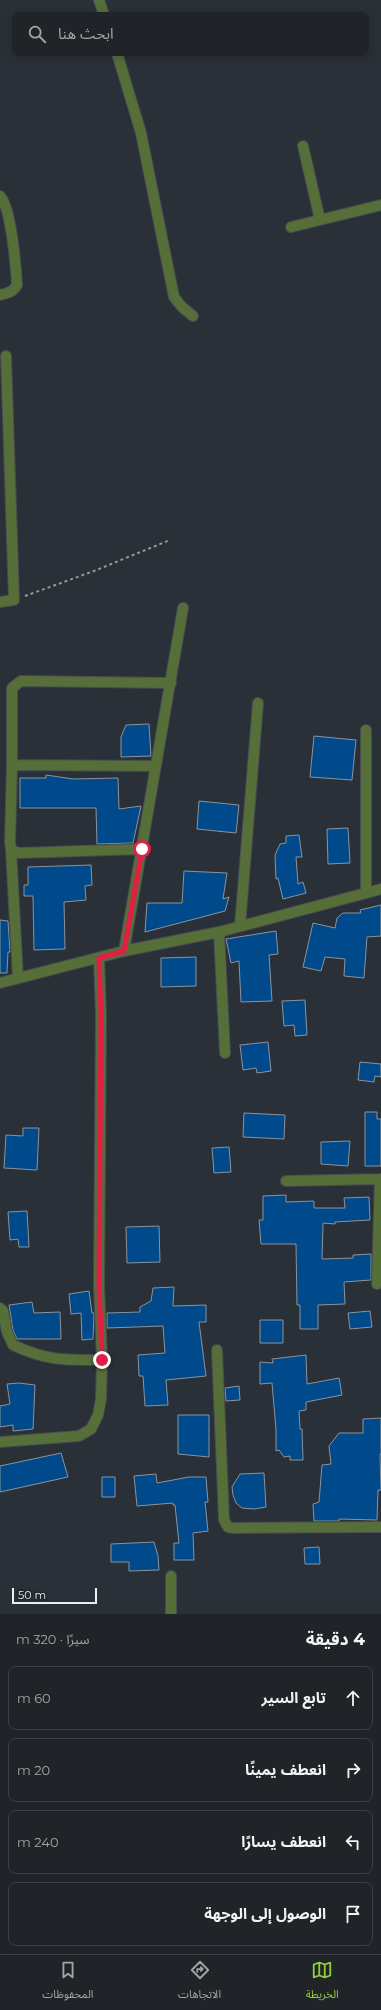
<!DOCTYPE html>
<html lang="ar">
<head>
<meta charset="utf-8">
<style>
  body { margin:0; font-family:Montserrat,"Noto Sans Arabic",sans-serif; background:#2d3035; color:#f1f3f6; direction:rtl }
  .scale { position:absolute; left:12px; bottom:10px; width:85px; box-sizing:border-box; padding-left:4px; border:2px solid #ebeef3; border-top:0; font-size:11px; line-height:14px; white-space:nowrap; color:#ebeef3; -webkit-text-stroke:3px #21262d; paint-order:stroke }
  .stop { position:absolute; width:12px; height:12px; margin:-9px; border:3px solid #e11d48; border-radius:50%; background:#fff }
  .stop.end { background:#e11d48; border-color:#fff; box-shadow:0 1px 4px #0008 }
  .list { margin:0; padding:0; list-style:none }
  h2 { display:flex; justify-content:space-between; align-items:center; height:52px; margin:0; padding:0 16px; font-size:17px }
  h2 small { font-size:13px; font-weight:400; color:#a2a4a8 }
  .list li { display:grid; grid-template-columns:26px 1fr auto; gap:12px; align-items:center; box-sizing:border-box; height:64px; margin:0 8px 8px; padding:0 8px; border:1px solid #3d4146; border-radius:8px }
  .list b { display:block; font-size:15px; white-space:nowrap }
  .list em { font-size:13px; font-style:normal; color:#a2a4a8 }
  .icon { flex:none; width:22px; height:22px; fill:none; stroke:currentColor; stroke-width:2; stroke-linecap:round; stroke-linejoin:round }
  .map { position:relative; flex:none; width:381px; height:1614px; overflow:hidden; direction:ltr }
  .search { position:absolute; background:#202429; box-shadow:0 2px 10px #0003; left:12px; right:12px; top:12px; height:44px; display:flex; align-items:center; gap:10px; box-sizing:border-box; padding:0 14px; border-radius:8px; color:#a2a4a8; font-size:15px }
  .sheet { height:340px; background:#202429 }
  nav { display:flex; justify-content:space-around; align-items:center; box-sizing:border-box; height:56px; border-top:1px solid #3d4146; background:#202429; font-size:11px; color:#a2a4a8 }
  nav a { display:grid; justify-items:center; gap:2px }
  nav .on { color:#92cd3e }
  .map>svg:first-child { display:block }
  .building { fill:#004a8c; stroke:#8c939b }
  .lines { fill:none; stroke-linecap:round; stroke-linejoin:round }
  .minor-casing { stroke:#454b51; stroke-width:12 }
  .path { stroke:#94989e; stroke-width:2; stroke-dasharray:3 3; stroke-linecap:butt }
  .minor { stroke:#566f39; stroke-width:10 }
  .route { stroke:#e11d48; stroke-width:5 }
</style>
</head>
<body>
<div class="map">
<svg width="381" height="1614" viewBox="0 0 381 1614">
  <rect width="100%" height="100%" fill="#2a3037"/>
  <path class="building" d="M 149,724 L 151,756 L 121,757 L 121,737 L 126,725 Z
    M 314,736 L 356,740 L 352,780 L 310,777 Z
    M 46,775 L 73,779 L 118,778 L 119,809 L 141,806 L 133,843 L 97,844 L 96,808 L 20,808 L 20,778 L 46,778 Z
    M 199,801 L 239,805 L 236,833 L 197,829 Z
    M 348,828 L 350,863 L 328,864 L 327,829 Z
    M 299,835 L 302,857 L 296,857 L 298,884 L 303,882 L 306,893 L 283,899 L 278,878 L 276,879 L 275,855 L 280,844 L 286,843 L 286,836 Z
    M 91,865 L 92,885 L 85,886 L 86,900 L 64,902 L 65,949 L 34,950 L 33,896 L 24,896 L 24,885 L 28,885 L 28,867 Z
    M 184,871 L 227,873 L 223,899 L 229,897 L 225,911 L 145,932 L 147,903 L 182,903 Z
    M 381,905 L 381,936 L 367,937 L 364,978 L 344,976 L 345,959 L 325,957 L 321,971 L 303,967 L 313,923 L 335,928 L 337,918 L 343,913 L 361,913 L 360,910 Z
    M 0,920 L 8,921 L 10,952 L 8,952 L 7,973 L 0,973 Z
    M 276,931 L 278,954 L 269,955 L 272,1001 L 241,1002 L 239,961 L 231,963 L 226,939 Z
    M 196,957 L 196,986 L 161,987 L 161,958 Z
    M 305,1000 L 307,1035 L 295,1036 L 294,1025 L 284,1026 L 282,1001 Z
    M 268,1042 L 271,1071 L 257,1073 L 256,1068 L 243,1070 L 240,1045 Z
    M 360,1062 L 381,1064 L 381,1077 L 375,1076 L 374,1082 L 358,1080 Z
    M 365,1112 L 377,1112 L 377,1119 L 381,1119 L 381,1166 L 365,1166 Z
    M 244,1113 L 285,1115 L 284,1139 L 243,1137 Z
    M 23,1128 L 39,1128 L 37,1170 L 4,1168 L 6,1135 L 23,1136 Z
    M 350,1141 L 348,1166 L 321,1164 L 321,1142 Z
    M 229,1147 L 231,1172 L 214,1173 L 212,1148 Z
    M 286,1195 L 286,1202 L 314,1201 L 314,1208 L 345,1208 L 344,1198 L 369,1197 L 370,1220 L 335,1222 L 335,1224 L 323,1223 L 322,1259 L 353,1258 L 353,1255 L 371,1254 L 371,1280 L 344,1282 L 345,1304 L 318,1305 L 318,1329 L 300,1329 L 300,1305 L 297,1305 L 296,1244 L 261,1244 L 259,1220 L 263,1220 L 263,1196 Z
    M 27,1211 L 29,1247 L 19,1247 L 18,1239 L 10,1240 L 8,1212 Z
    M 159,1226 L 160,1262 L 127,1263 L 126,1227 Z
    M 174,1287 L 173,1306 L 206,1305 L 206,1322 L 199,1322 L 206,1376 L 166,1380 L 168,1405 L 145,1406 L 143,1376 L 139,1376 L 138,1355 L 165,1353 L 163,1326 L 107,1328 L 107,1313 L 140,1312 L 140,1307 L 151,1301 L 153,1288 Z
    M 89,1291 L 92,1313 L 94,1313 L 93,1339 L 82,1340 L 81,1313 L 71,1314 L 69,1294 Z
    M 32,1302 L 34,1313 L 60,1312 L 61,1339 L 17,1339 L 13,1330 L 9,1305 Z
    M 370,1311 L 372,1327 L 350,1329 L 348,1313 Z
    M 260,1320 L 283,1320 L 283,1343 L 260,1343 Z
    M 306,1355 L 307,1384 L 339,1378 L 342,1395 L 306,1402 L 306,1410 L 299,1411 L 300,1429 L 302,1429 L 303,1460 L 290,1460 L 290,1456 L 284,1457 L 279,1450 L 276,1451 L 276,1430 L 272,1383 L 260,1384 L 260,1362 L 273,1363 L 272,1359 Z
    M 19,1383 L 35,1385 L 33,1429 L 13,1431 L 13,1425 L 0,1427 L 0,1406 L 10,1404 L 7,1384 Z
    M 239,1386 L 240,1400 L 226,1401 L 225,1388 Z
    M 178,1415 L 209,1415 L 209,1457 L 178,1454 Z
    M 381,1418 L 381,1454 L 380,1454 L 381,1490 L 378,1490 L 377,1520 L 339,1519 L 339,1521 L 314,1521 L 313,1504 L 319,1502 L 322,1465 L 331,1464 L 329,1446 L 339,1433 L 363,1433 L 363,1419 Z
    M 61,1453 L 68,1477 L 0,1492 L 0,1466 Z
    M 264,1473 L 266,1507 L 254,1509 L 242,1508 L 236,1503 L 233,1495 L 232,1487 L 240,1474 Z
    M 156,1474 L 157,1483 L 189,1477 L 206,1477 L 208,1502 L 205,1502 L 208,1531 L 193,1533 L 194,1560 L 174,1560 L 174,1543 L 179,1543 L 175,1505 L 173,1505 L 173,1503 L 137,1506 L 134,1476 Z
    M 102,1477 L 115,1477 L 115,1497 L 102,1497 Z
    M 154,1542 L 158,1556 L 159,1570 L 129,1571 L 129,1562 L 111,1562 L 111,1544 Z
    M 319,1547 L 320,1564 L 305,1564 L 304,1548 Z"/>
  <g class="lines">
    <g class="minor-casing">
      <path id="minor" d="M 99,0 L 104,15
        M 117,53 L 141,133 L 174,297 L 182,307 L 193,316
        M 303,146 L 320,220
        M 0,196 C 11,207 16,267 17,285 C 13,292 8,293 0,295
        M 291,227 L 381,205
        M 0,602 L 14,600 L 6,356
        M 12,765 L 156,766
        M 142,849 L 19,853 L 11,850 L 10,842 L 12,765 L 12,688 L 21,681 L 171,683
        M 11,850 L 18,978
        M 366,893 L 366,730
        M 240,926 L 258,703
        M 219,932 L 225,1053
        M 124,951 L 183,608
        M 0,983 L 124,951 L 219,932 L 381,889
        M 286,1181 L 381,1179
        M 377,1284 L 380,1179
        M 0,1308 L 3,1311 L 7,1332 L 13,1345 C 47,1361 65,1360 102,1360
        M 217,1350 L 224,1520 L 228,1527 L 233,1528 L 381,1527
        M 0,1442 L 79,1436 L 91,1429 L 98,1415 L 101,1399 L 102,1360 L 99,1285 L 101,1015 L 99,958
        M 171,1614 L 171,1576"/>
    </g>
    <path class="path" d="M 25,596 L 94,571 L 170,540"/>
    <use href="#minor" class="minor"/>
  </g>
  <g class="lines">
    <path class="route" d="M 102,1360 L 99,1285 L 101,1015 L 99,958 L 124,951 L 142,849"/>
  </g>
</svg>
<div class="scale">50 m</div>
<div class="stop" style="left:142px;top:849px"></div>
<div class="stop end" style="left:102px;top:1360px"></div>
<div class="search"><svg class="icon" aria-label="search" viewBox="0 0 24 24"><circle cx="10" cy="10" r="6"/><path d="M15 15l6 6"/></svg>ابحث هنا</div>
</div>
<section class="sheet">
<h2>4 دقيقة<small>سيرًا · 320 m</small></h2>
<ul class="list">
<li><svg class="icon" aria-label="ahead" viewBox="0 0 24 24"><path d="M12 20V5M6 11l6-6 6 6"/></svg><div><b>تابع السير</b></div><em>60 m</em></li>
<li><svg class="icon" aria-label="right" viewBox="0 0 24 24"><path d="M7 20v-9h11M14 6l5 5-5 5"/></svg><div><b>انعطف يمينًا</b></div><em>20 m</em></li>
<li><svg class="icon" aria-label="left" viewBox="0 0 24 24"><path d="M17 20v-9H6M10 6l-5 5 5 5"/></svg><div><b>انعطف يسارًا</b></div><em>240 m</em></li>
<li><svg class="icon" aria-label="arrive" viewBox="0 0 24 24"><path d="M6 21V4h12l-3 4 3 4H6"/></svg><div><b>الوصول إلى الوجهة</b></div></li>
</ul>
</section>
<nav>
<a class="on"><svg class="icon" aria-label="map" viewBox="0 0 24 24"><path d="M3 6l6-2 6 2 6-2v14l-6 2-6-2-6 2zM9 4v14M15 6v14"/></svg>الخريطة</a>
<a><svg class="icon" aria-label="directions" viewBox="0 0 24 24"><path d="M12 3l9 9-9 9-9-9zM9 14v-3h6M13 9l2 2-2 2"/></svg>الاتجاهات</a>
<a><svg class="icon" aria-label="saved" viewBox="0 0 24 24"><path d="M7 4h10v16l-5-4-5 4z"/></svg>المحفوظات</a>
</nav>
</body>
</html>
